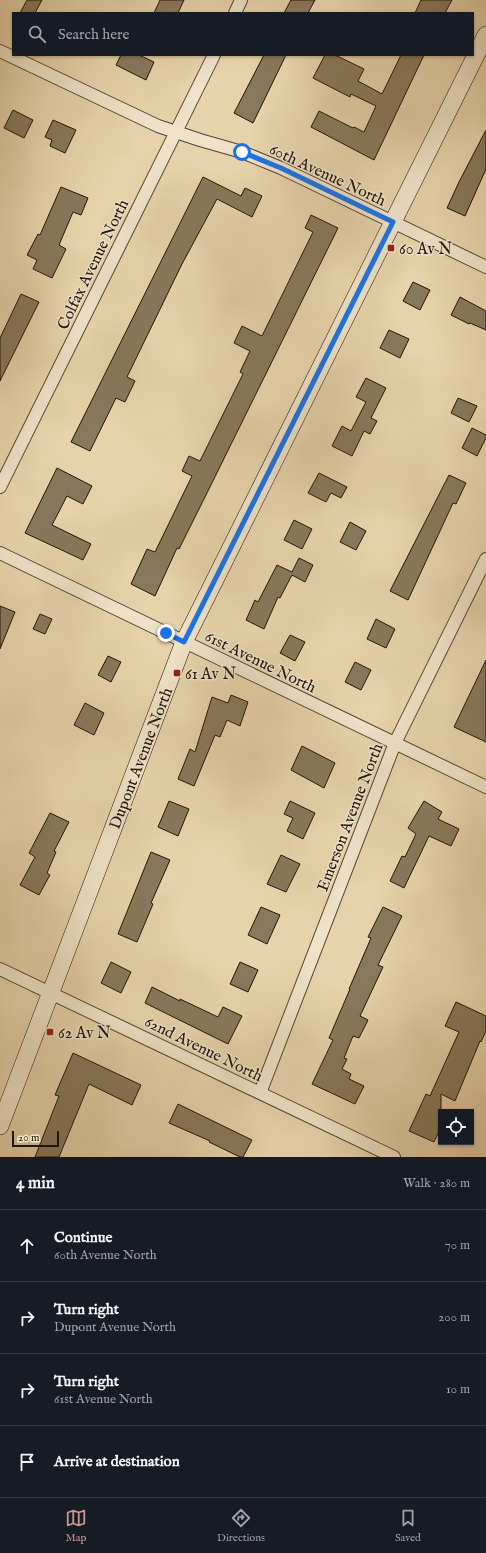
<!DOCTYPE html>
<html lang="en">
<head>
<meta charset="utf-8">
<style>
  body { margin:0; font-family:"IM FELL English",serif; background:#242831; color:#f1f3f6 }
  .controls { position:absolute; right:12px; bottom:12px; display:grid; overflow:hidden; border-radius:0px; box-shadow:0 1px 3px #0004 }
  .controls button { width:36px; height:36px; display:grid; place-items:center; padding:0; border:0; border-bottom:1px solid #363941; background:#171b24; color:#f1f3f6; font:20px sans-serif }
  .scale { position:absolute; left:12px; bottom:10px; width:47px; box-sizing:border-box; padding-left:4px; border:2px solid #211507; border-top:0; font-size:11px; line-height:14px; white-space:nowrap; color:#211507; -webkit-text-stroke:3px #efe2c8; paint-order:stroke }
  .stop { position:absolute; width:12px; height:12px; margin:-9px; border:3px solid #1a73e8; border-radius:50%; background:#fff }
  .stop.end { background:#1a73e8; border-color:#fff; box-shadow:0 1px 4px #0008 }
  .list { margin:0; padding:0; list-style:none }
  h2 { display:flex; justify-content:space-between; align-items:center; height:52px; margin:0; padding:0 16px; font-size:17px }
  h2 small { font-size:13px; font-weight:400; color:#9ea1a6 }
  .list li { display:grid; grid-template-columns:26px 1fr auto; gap:12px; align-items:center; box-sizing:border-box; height:72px; padding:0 16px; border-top:1px solid #363941 }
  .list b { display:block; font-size:15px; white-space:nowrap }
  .list p { margin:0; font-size:13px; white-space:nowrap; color:#9ea1a6 }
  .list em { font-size:13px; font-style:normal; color:#9ea1a6 }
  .icon { flex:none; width:22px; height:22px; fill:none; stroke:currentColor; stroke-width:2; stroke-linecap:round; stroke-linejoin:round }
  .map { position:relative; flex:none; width:486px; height:1157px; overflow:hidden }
  .search { position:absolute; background:#171b24; box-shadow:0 1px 3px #0004; left:12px; right:12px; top:12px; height:44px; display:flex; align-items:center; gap:10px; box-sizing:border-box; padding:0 14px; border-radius:0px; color:#9ea1a6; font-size:15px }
  .sheet { height:340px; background:#171b24 }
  nav { display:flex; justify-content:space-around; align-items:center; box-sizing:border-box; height:56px; border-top:1px solid #363941; background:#171b24; font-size:11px; color:#9ea1a6 }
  nav a { display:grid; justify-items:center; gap:2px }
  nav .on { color:#c59692 }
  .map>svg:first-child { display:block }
  .building { fill:#88785c; stroke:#211507 }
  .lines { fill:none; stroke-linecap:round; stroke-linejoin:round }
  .street-casing { stroke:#524430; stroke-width:14 }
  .secondary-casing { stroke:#211507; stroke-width:18 }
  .street { stroke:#efe2c8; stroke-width:12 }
  .secondary { stroke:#efe2c8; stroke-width:17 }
  .route { stroke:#1a73e8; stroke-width:5 }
  .poi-dot { fill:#8f2418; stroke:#efe2c8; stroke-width:1.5 }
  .labels { text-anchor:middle; stroke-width:3; stroke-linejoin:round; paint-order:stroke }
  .street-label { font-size:16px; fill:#211507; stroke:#efe2c8 }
  .poi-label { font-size:16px; fill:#211507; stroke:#efe2c8; text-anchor:start }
</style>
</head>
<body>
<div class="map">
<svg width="486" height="1157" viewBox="0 0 486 1157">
  <rect width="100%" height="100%" fill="#e7d3ab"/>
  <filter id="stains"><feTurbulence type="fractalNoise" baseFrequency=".005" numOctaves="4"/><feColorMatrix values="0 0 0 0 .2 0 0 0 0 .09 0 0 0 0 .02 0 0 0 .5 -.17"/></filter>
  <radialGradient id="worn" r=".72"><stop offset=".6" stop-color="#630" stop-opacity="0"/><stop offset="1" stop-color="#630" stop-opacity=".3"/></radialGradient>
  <path class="building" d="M 27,0 L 42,0 L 35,13 L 20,13 Z
    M 160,0 L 184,0 L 178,13 L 154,13 Z
    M 291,0 L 315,0 L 308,13 L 284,13 Z
    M 421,0 L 452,0 L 445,13 L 415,13 Z
    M 121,55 L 139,55 L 154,62 L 146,80 L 116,65 Z
    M 264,55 L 286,55 L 253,123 L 234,113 Z
    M 325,55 L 335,55 L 364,69 L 358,81 L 382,94 L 401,55 L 424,55 L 374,160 L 311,127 L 319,111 L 353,128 L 354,127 L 364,132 L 376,106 L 351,94 L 350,97 L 313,78 Z
    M 13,110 L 33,120 L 24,138 L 4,128 Z
    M 53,120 L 76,130 L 65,153 L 50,146 L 52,140 L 45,137 Z
    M 486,130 L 486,169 L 465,216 L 447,208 L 459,182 Z
    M 203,177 L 241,196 L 245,188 L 262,196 L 252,217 L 217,199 L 182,264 L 127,377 L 135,381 L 125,402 L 116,398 L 90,451 L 71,442 Z
    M 61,187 L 88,198 L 81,215 L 73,212 L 59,245 L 66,249 L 52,278 L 33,269 L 37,260 L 27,255 L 38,234 L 40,235 Z
    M 311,215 L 338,228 L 203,501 L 179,549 L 177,548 L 155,596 L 131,584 L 147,549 L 155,552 L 192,476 L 182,471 L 189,456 L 200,461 L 243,374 L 240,372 L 250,351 L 234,343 L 242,326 L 262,336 L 313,232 L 305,228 Z
    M 413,282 L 430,290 L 420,310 L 403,301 Z
    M 21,294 L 39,302 L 0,381 L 0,338 Z
    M 460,297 L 486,311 L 486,330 L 470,323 L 469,324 L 451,315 Z
    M 389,330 L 409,339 L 400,358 L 380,348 Z
    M 366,378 L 386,388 L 371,418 L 377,421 L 370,434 L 364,431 L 352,456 L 332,446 L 342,426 L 351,431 L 366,402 L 356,397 Z
    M 458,398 L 477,406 L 469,422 L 451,413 Z
    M 472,428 L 486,435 L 486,438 L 477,456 L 462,448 Z
    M 57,468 L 92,486 L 83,504 L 67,496 L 52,525 L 91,544 L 83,560 L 25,533 Z
    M 319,473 L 347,487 L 341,498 L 331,493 L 326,502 L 308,493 Z
    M 449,475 L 466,483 L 456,504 L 453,503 L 408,600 L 390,591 Z
    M 294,520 L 312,529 L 302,549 L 284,540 Z
    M 350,522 L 366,531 L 356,550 L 340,542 Z
    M 299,558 L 313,565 L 305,582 L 292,575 L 280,598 L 278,597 L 264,629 L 246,620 L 255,600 L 258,602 L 277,565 L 292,572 Z
    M 0,606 L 15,612 L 0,649 Z
    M 40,614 L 52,619 L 45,634 L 33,629 Z
    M 376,619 L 395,629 L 386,648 L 367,639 Z
    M 290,635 L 305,642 L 295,661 L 280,653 Z
    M 108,656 L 121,662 L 111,682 L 98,675 Z
    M 486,660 L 486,742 L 454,727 Z
    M 355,662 L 371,670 L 361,690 L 345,682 Z
    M 231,695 L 248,702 L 240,726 L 227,720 L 220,737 L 215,735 L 194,786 L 178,779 L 190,749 L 195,752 L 212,697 L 228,703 Z
    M 85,703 L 104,713 L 94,735 L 74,725 Z
    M 302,746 L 335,763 L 324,788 L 291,770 Z
    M 169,801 L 189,809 L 178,836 L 158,827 Z
    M 290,801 L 315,813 L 303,839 L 287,831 L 293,818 L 284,814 Z
    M 424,801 L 442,812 L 438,819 L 459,829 L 451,846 L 429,836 L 404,888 L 390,881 L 402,856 L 405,857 L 416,834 L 408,828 Z
    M 50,813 L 69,822 L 54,851 L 56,852 L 47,873 L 50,875 L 39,895 L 20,885 L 35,857 L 29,853 Z
    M 151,852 L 170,860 L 151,903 L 153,904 L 137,942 L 118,934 Z
    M 281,855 L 300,864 L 286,892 L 267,884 Z
    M 261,907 L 280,915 L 267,944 L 248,935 Z
    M 383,907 L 402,916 L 378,965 L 383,967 L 360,1016 L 368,1020 L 359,1038 L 353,1036 L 344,1058 L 347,1059 L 342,1069 L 351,1074 L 349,1079 L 364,1086 L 355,1104 L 312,1084 L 333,1040 L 329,1038 L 350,989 L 349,989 L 371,938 L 368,937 Z
    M 111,962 L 131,972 L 121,993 L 101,983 Z
    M 240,962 L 258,970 L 248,992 L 230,984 Z
    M 152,987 L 180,1001 L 180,999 L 218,1017 L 223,1007 L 242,1016 L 228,1044 L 145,1003 Z
    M 456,1002 L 486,1016 L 486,1031 L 481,1042 L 480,1041 L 455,1101 L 441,1094 L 441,1127 L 434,1142 L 409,1131 L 426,1094 L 430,1096 L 459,1032 L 445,1026 Z
    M 73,1053 L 141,1085 L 132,1105 L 89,1084 L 59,1157 L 35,1157 L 59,1096 L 55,1095 Z
    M 178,1104 L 252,1140 L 243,1157 L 240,1157 L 209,1142 L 210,1141 L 169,1123 Z"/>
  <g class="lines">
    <g class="street-casing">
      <path id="street" d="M 235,13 L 241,0
        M 0,51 L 158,126 L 200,140 L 242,152 L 281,168 L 486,267
        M 0,487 L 214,55
        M 0,553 L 486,787
        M 0,969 L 394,1157
        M 260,1093 L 395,743 L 486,559"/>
    </g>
    <g class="secondary-casing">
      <path id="secondary" d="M 0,1126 L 184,642 L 486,35"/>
    </g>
    <use href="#street" class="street"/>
    <use href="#secondary" class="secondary"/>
  </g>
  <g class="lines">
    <path class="route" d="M 166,633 L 184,642 L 393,222 L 281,168 L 242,152"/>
  </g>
  <g class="poi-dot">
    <rect x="387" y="244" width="8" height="8" rx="2"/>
    <rect x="173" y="669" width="8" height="8" rx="2"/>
    <rect x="46" y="1028" width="8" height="8" rx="2"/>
  </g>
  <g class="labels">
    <g class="street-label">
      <text transform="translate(328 174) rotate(25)" y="6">60th Avenue North</text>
      <text transform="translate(92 264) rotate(-64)" y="6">Colfax Avenue North</text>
      <text transform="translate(261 661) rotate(26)" y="6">61st Avenue North</text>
      <text transform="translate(140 758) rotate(-69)" y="6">Dupont Avenue North</text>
      <text transform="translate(349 817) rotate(-69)" y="6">Emerson Avenue North</text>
      <text transform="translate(204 1048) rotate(26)" y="6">62nd Avenue North</text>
    </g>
    <g class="poi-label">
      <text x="399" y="254">60 Av N</text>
      <text x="185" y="679">61 Av N</text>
      <text x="58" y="1038">62 Av N</text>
    </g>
  </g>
  <rect width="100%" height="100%" filter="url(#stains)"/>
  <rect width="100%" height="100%" fill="url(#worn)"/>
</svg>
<div class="controls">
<button><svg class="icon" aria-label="locate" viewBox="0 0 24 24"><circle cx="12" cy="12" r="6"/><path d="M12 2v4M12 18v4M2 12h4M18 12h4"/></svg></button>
</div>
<div class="scale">20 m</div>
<div class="stop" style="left:242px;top:152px"></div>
<div class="stop end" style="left:166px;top:633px"></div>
<div class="search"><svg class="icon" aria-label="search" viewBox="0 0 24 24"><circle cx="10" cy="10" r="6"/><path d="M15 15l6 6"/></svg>Search here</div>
</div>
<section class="sheet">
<h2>4 min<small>Walk · 280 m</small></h2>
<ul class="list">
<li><svg class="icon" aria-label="ahead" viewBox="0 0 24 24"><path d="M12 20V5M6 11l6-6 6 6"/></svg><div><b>Continue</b><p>60th Avenue North</p></div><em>70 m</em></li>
<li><svg class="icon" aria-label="right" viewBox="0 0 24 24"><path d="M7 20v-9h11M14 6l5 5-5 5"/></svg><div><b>Turn right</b><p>Dupont Avenue North</p></div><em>200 m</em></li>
<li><svg class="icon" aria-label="right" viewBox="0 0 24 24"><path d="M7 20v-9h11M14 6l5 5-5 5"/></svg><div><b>Turn right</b><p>61st Avenue North</p></div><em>10 m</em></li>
<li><svg class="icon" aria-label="arrive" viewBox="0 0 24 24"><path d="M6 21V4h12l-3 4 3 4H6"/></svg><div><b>Arrive at destination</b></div></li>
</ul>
</section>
<nav>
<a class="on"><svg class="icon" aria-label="map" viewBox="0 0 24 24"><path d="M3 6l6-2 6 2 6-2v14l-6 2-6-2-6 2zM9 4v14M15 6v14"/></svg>Map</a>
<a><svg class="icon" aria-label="directions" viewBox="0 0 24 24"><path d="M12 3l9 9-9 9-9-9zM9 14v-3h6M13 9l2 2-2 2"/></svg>Directions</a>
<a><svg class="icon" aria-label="saved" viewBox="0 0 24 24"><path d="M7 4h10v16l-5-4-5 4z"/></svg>Saved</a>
</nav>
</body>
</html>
